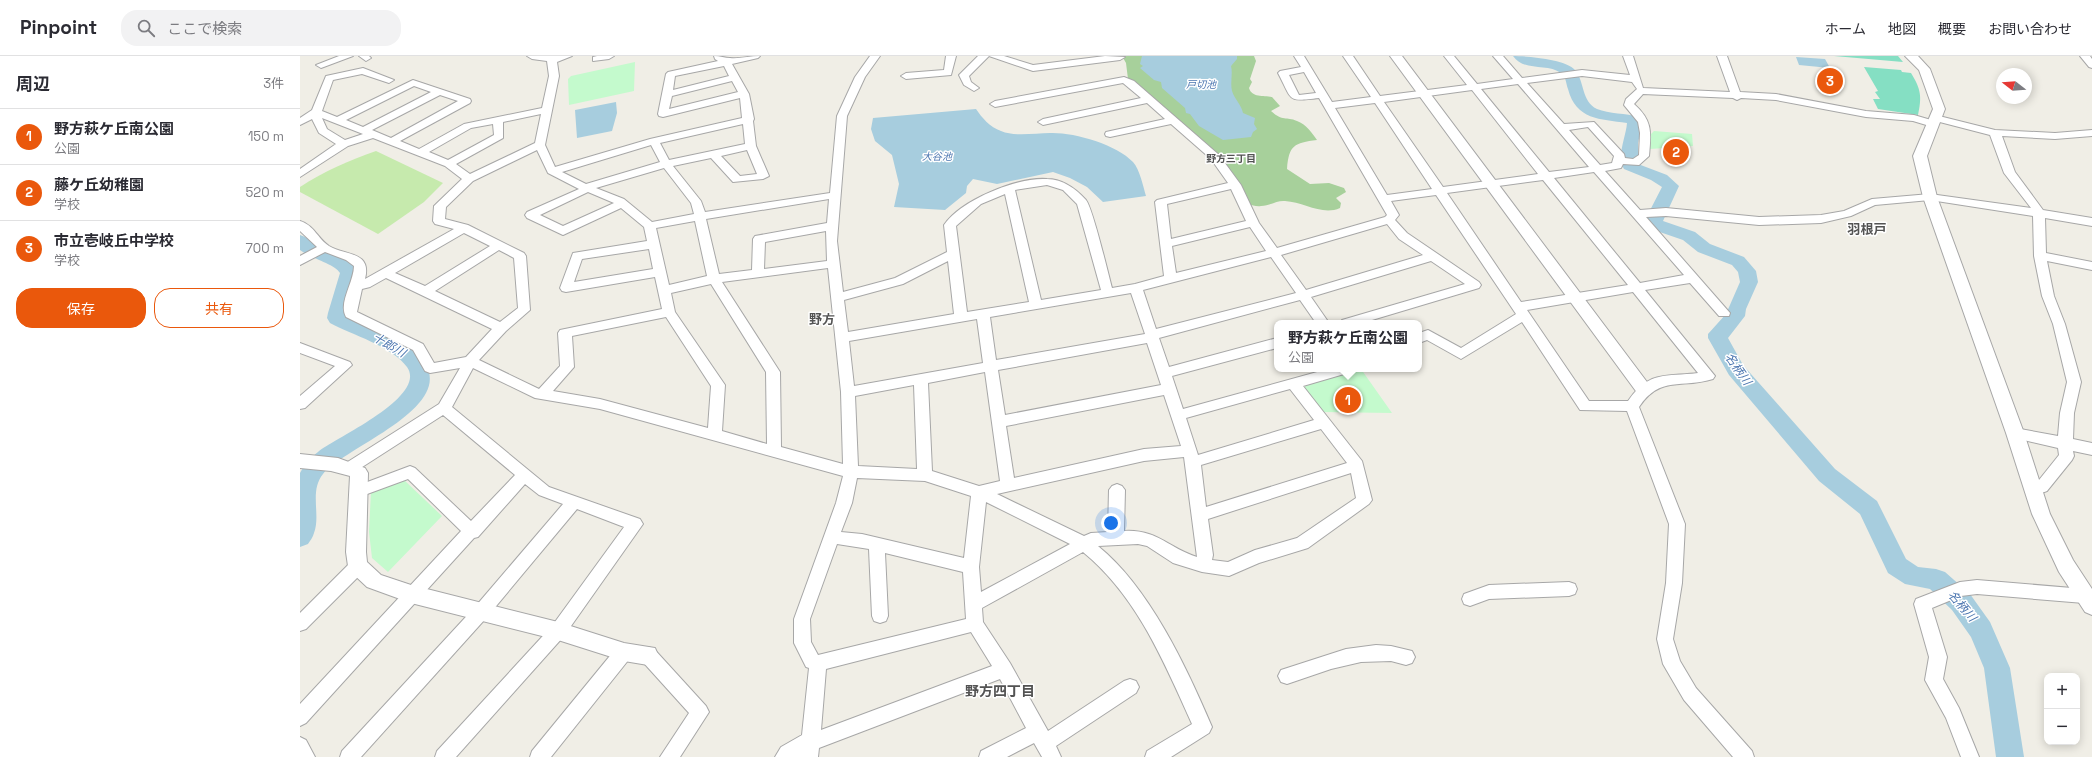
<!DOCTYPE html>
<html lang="ja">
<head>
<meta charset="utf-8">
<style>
  body { margin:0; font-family:"Space Grotesk","Noto Sans JP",sans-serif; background:#f2f2f3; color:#2b2b33 }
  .controls { position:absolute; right:12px; bottom:12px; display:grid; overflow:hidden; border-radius:8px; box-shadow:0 2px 10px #0003 }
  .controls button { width:36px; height:36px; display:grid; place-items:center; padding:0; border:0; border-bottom:1px solid #e1e1e2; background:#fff; color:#2b2b33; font:20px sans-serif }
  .compass { position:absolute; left:1696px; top:12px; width:36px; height:36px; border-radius:50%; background:#fff; box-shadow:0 2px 10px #0003; rotate:287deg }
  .you { position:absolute; left:811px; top:467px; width:14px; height:14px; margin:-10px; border:3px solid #fff; border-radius:50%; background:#1a73e8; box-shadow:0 0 0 6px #1a73e833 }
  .badge { display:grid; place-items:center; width:26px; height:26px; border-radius:50%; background:#ea580c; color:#fff; font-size:13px; font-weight:700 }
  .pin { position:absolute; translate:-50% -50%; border:2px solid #fff; box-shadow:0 1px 4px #0006 }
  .popup { position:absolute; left:974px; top:264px; width:148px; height:52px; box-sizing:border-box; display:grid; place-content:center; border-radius:8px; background:#fff; filter:drop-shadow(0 1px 3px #0005); font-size:13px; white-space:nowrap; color:#7c7c81 }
  .popup b { font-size:15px; color:#2b2b33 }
  .popup::after { content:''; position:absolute; left:50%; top:100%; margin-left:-8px; border:8px solid transparent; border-top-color:#fff }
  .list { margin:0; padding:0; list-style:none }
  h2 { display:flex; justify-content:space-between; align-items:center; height:52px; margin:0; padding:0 16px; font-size:17px }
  h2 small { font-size:13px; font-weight:400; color:#7c7c81 }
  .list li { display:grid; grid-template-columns:26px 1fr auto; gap:12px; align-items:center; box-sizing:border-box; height:56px; padding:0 16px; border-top:1px solid #e1e1e2 }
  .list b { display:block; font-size:15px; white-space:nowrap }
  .list p { margin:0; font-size:13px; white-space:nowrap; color:#7c7c81 }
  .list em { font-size:13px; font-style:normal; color:#7c7c81 }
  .actions { display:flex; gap:8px; padding:12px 16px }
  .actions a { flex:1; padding:9px 0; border:1px solid #ea580c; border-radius:16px; text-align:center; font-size:14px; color:#ea580c }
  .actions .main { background:#ea580c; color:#fff }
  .icon { flex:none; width:22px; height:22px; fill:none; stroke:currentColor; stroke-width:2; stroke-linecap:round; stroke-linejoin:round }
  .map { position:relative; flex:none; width:1792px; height:701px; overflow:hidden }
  header { display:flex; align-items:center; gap:24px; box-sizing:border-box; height:56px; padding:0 20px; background:#fff; border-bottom:1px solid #e1e1e2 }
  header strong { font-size:19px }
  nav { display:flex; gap:22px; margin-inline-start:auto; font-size:14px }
  .search { width:280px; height:36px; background:#f2f2f3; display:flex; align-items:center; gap:10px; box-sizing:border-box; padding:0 14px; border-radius:16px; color:#7c7c81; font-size:15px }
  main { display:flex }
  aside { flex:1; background:#fff }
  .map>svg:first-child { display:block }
  .grass { fill:#c6eaad }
  .forest { fill:#a7d09b }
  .park { fill:#c4facd }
  .pitch { fill:#85dfc3 }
  .water { fill:#a7cdde }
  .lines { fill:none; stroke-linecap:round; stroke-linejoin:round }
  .river { fill:#a7cdde; fill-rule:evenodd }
  .minor-casing { stroke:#a7a7a7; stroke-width:2 }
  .tertiary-casing { stroke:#a7a7a7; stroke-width:2 }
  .minor { fill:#fff; fill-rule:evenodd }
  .tertiary { fill:#fff; fill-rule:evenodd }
  .labels { text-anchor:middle; stroke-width:3; stroke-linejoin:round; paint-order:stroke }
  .far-water-label { font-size:10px; font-style:italic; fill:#4c76b0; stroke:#fff }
  .far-neighbourhood-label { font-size:10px; font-weight:bold; fill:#535353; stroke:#fff }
  .water-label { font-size:12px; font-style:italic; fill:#4c76b0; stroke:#fff }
  .quarter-label { font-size:13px; font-weight:bold; fill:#535353; stroke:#fff }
  .near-neighbourhood-label { font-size:14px; font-weight:bold; fill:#535353; stroke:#fff }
</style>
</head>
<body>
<header>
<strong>Pinpoint</strong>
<div class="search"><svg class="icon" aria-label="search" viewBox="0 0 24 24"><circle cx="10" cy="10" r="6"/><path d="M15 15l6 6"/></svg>ここで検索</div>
<nav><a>ホーム</a><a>地図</a><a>概要</a><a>お問い合わせ</a></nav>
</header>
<main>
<aside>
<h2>周辺<small>3件</small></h2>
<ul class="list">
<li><span class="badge">1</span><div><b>野方萩ケ丘南公園</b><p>公園</p></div><em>150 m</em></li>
<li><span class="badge">2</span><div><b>藤ケ丘幼稚園</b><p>学校</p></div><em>520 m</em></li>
<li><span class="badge">3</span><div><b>市立壱岐丘中学校</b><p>学校</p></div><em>700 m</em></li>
</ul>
<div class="actions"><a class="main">保存</a><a>共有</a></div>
</aside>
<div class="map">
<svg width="1792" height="701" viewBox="0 0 1792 701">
  <rect width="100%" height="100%" fill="#f0eee6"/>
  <path class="grass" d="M 76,95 L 143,127 L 124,146 L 78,178 L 0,136 L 0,131 C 24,115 50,104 76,95 Z"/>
  <path class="forest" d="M 822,0 L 844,0 L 940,57 C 929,37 924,21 935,0 L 954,0 L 956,5 L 950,23 L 952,26 L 949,32 C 952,42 963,39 972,41 L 980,50 L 971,55 C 983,66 986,60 997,65 C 1006,68 1012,77 1017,84 C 994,87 989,89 987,113 L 1010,128 L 1029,127 L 1044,132 L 1046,136 L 1036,142 L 1041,147 L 1040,152 C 1022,160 1004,146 985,145 C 977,144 969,150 961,150 C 957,151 952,149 948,148 L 917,100 L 828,23 L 826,7 Z"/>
  <path class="park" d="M 335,6 L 334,35 L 269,49 L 268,23 L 271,20 Z
    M 1354,75 L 1392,78 L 1393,90 L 1350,93 L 1351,78 Z
    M 1061,313 L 1092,357 L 1021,356 L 1004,333 L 1005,329 L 1009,328 Z
    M 104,424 L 142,460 L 88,516 L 72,502 L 69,476 L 71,435 Z"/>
  <path class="pitch" d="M 1534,0 L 1598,0 L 1603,6 Z
    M 1564,11 L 1601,14 L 1602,16 L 1611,17 C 1621,33 1622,41 1618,59 L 1578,53 L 1573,43 L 1580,43 L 1575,36 L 1578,35 Z"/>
  <path class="water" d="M 842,0 L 937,0 L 937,3 L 931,10 C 933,18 930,26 932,35 C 935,44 941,48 943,57 L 955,62 L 954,68 L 957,73 L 953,76 L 951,81 L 923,84 L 899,70 L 890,58 L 886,57 L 885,52 L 862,32 L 861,26 L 854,24 L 840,12 L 843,10 L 840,8 Z
    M 1496,1 L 1525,3 L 1530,12 L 1499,9 Z
    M 316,46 L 317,57 L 312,75 L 277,82 L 275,54 Z
    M 676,53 C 682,62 690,71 701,75 C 715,81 735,77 750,77 C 773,76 816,88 833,106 C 840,114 843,130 846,140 L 803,146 L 787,131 L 770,122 L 753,116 L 697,128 L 673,123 L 667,130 L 666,137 L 645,154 L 594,151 L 599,128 L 592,99 L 575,85 L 571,73 L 573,62 Z"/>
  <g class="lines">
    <path class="river" d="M 1213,0 C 1226,0 1266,3 1275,14 C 1285,26 1281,45 1297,53 C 1309,58 1326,57 1339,61 L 1342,68 L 1338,87 L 1338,108 L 1367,119 L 1379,130 L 1363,165 L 1395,176 L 1410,188 L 1444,201 L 1456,215 L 1458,226 L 1446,253 L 1445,260 L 1428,282 L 1443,309 L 1535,413 L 1577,445 L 1606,503 L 1618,511 L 1636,513 L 1645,516 L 1670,538 L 1690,566 L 1710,612 L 1724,701 L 1696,701 L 1684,612 L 1671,581 L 1652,554 L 1630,533 L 1605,528 L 1588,517 L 1560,458 L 1519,425 L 1429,319 L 1408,282 L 1408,278 L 1426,258 L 1440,226 L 1438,216 L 1432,209 L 1398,196 L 1383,184 L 1351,173 L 1345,164 L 1362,131 L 1351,124 L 1324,113 C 1316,101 1326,81 1327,67 C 1300,63 1276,64 1268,33 C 1266,28 1266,20 1261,17 C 1247,7 1224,16 1213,0 Z
      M 0,179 C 11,182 17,191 27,195 C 34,198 43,199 50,204 C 68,218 50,242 47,259 C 69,271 95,278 114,295 C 174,346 46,389 23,418 C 9,435 21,459 14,477 C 13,481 10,485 8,488 L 0,491 L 0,417 C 5,408 10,402 18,396 C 35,382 128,341 107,311 C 92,290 52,279 30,267 L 27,262 L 28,257 L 40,217 C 35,208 10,202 0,194 Z"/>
    <g class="minor-casing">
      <path id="minor" d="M 39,0 L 53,0 L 21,12 L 16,9 Z
        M 59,0 L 69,0 L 71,2 L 66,5 Z
        M 227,0 L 272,0 L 257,6 L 259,20 L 245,89 L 255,111 L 350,83 L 442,62 L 440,42 L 363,61 L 359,60 L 358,58 L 366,18 L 368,16 L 418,5 L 415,3 L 414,0 C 420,0 425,2 430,2 C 439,3 450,0 460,0 L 458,2 L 432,8 L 449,38 L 454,63 L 453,65 L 456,90 L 469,120 L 463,123 L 433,126 L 411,102 L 373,110 L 401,145 L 405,156 L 530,137 L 537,60 L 555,21 L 570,0 L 580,0 L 565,21 L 547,60 L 537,185 L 543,236 L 595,222 L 647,196 L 644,169 C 661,144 717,121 747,123 C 763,123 776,133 786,144 C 793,153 808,217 812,232 L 835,228 L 864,220 L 855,146 L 857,144 L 928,127 L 911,103 L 871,68 L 810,81 L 806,80 L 805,78 L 806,76 L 865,63 L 847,47 L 743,69 L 738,66 L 743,63 L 841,42 L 823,27 L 695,51 L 690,48 L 695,45 L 824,21 L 834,25 L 919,99 L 941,129 L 959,167 L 977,192 L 1085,161 L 1087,159 L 1019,42 C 986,46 993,45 978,17 L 980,15 L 1001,11 L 994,0 L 1004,0 L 1032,46 L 1071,41 L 1043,0 L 1053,0 L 1080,40 L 1167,29 L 1144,0 L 1154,0 L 1177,28 L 1213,23 L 1193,0 L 1203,0 L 1222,22 L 1282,14 L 1330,19 L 1323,0 L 1333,0 L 1343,32 L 1430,36 L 1417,0 L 1427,0 L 1440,36 L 1476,38 L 1566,55 L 1614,59 L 1631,64 L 1630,62 L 1631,60 L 1635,59 L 1695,74 L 1755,77 L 1792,74 L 1792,80 L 1755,83 L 1702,80 L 1715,116 L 1743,154 L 1792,162 L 1792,170 L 1745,162 L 1746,197 L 1792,206 L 1792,214 L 1747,205 L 1754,240 L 1765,268 L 1781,326 L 1774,357 L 1773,383 L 1792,387 L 1792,399 L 1773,395 L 1774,400 L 1772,404 L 1747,435 C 1740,438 1735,436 1728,433 L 1725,429 L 1728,425 L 1733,423 L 1739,424 L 1759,399 L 1758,392 L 1715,382 L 1710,381 L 1708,377 L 1710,373 L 1715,372 L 1758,380 L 1760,357 L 1767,326 L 1753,268 L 1742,240 L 1734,200 L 1733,160 L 1630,144 L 1575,149 L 1551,160 L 1521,167 L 1459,169 L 1366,160 L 1346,161 L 1430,257 L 1429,260 L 1419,260 L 1390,227 L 1345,234 L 1415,320 L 1413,323 C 1382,333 1360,319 1339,351 L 1385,468 L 1382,527 L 1373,583 L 1380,605 L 1396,632 L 1452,695 L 1454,701 L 1433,701 L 1384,644 L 1363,608 L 1357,583 L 1366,527 L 1369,468 L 1327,355 L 1280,354 L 1222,266 L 1161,303 L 1127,284 L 1119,287 L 1119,277 L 1128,274 L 1161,292 L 1216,258 L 1136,139 L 1091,145 L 1099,159 L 1095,164 L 1107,177 L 1179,226 L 1181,229 L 1179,232 L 1062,267 L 1041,267 L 1042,264 L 1165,228 L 1131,205 L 1011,241 L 1029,267 L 1016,267 L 1000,244 L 859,282 L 869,311 L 977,282 L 977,292 L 872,320 L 883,353 L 1028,313 L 1053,313 L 1051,316 L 1003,330 L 1062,405 L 1072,444 L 1069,448 L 1008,492 L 959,507 L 929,520 L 902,516 L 873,507 L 847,490 L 838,488 L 798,490 C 849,531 887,612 912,671 L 909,677 L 871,701 L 845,701 L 847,695 L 892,668 C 864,606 837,540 783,496 L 682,552 L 683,566 L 710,607 L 748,675 L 824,625 L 830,623 L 836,625 L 839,631 L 836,637 L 756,690 L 761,701 L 742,701 L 734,687 L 707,701 L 679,701 L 681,695 L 726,672 L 700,623 L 519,692 L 518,701 L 475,701 L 481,691 L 502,679 L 509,612 L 506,611 L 494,587 L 494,563 L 536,447 L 543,420 L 300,353 L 235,342 L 173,312 L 152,351 L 249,431 L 340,463 L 343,468 L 264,580 L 156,701 L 135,701 L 137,695 L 252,570 L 324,471 L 277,453 L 187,561 L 61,701 L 40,701 L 42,695 L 175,551 L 263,448 L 239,439 L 225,428 L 178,481 L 174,482 L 6,667 L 0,670 L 0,648 L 161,475 L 108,423 L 59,441 L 54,439 L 51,435 L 54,431 L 110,410 L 115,412 L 171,465 L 215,419 L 143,359 L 56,415 L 51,417 L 46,415 L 44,411 L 46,407 L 139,348 L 160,312 L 130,317 L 125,315 L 113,294 L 46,261 C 38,247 54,226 54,210 L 46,204 L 25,196 L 0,209 L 0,200 L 17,191 L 0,175 L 0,165 C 14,169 18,183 29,190 C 46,200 72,195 65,223 L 154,173 L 135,168 L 133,165 L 134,150 L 162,123 L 145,110 L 73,82 L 48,90 L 0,121 L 0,113 L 36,88 L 19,77 L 12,63 L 0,69 L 0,62 L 12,54 L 26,20 L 63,12 L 94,24 L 89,27 L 62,18 L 33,24 L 22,55 L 37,61 L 113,24 L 170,43 L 171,45 L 170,47 L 100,85 L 119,93 L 164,68 L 242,52 L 249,20 L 247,5 L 232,3 ZM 424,10 L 429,20 L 373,34 L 375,20 ZM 1004,16 L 1016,37 L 999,39 L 989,19 ZM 1282,20 L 1332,26 L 1337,33 L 1326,43 L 1324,49 L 1338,66 L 1340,77 L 1339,99 L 1333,103 L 1325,102 L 1324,98 L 1294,66 L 1264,68 L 1227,27 ZM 432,25 L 438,36 L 369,53 L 372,40 ZM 1218,28 L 1289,111 L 1249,116 L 1181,33 ZM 114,30 L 131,36 L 63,71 L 46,64 ZM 1172,34 L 1238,118 L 1143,131 L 1084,46 ZM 1343,38 L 1433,42 L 1437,44 L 1441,42 L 1476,44 L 1566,61 L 1613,65 L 1633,71 L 1637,70 L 1638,68 L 1632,64 L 1690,79 L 1704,117 L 1731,152 L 1630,138 L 1572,143 L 1544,155 L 1521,159 L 1459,161 L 1366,152 L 1340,154 L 1305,115 L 1321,112 L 1323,108 L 1339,109 L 1349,100 C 1351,76 1353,65 1334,48 ZM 140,39 L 158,45 L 91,82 L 72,74 ZM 1075,47 L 1132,133 L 1087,139 L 1035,52 ZM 241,58 L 235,87 L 170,118 L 156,108 L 203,82 L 203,66 ZM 22,62 L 63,78 L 45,84 L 27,73 ZM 193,68 L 194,79 L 148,104 L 129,96 L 171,72 ZM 443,68 L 445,88 L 369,104 L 360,87 ZM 1288,71 L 1314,100 L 1312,107 L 1300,109 L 1269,74 ZM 351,89 L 360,106 L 286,128 L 262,116 ZM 237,94 L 248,117 L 279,133 L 227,156 L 225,159 L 227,162 L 263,179 L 321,152 L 344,171 L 347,185 L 273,197 L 260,232 L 262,235 L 266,236 L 355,221 L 362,253 L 260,274 L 258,277 L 260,310 L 239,333 L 179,304 L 206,275 L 230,254 L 226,200 L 224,197 L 168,169 L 145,163 L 146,151 L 173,125 ZM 447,94 L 457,118 L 440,120 L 421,100 ZM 364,112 L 391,147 L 394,158 L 352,166 L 324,143 L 296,132 ZM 1294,116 L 1384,219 L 1340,227 L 1254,122 ZM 1243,124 L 1328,229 L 1221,246 L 1147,137 ZM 747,129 L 763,134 L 777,148 L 801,234 L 741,244 L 715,134 ZM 931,133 L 946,165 L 871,183 L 867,148 ZM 288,136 L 314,147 L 263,170 L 240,159 ZM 705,138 L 729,246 L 667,256 L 656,170 L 681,148 ZM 529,143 L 527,167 L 455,180 L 453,183 L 452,214 L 419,218 L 406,163 ZM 395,165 L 407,220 L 369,229 L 356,172 ZM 1087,168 L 1099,183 L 1123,199 L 1006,234 L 981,199 ZM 950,171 L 966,195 L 876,217 L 872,190 ZM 526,175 L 527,205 L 464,213 L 465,186 ZM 164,177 L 190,190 L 125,230 L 95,217 ZM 349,193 L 353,213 L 274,226 L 282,203 ZM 199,194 L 214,202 L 218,252 L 200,266 L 135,235 ZM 971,201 L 996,237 L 856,273 L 843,234 ZM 648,205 L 654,258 L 548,276 L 544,244 L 603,228 ZM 528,212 L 541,336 L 543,408 L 481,391 L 480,316 L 422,226 ZM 86,222 L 192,273 L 166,301 L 134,307 L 123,288 L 57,256 L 62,233 L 70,231 ZM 411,228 L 466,316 L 467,388 L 422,375 L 425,329 L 375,256 L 371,237 ZM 1333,236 L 1398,317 C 1365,321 1350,314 1328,345 L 1289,345 L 1227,254 ZM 831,237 L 845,278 L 696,304 L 690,261 ZM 366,261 L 411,330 L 408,372 L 300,343 L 253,335 L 274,311 L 272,280 ZM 677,263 L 683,307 L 554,330 L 549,285 ZM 847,287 L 861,329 L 705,359 L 698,314 ZM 685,316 L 700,425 L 679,430 L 632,415 L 628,327 ZM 614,329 L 617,413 L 558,410 L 555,340 ZM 990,333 L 1014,364 L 898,399 L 886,362 ZM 864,339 L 881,390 L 844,393 L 714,422 L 706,370 ZM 1021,373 L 1047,407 L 906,451 L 901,409 ZM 884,401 L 897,501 C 868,492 857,473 824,475 L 825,434 L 822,430 L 817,428 L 812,430 L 809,434 L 808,476 L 791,477 L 784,480 L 697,438 L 844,405 ZM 1051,417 L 1056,442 L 997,482 L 955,494 L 928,506 L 912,504 L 913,499 L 908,463 ZM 557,422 L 625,425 L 671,440 L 664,502 L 562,478 L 541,476 L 552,447 ZM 686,446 L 770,488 L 681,536 L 679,511 ZM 537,488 L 569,493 L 572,560 L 574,565 L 580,567 L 586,565 L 588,560 L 585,497 L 663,516 L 666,563 L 518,599 L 511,586 L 510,563 ZM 671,576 L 692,610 L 521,674 L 526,613 Z
        M 297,0 L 314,0 L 309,3 L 293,5 L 293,1 Z
        M 646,0 L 656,0 L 651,19 L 606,23 L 601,20 L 606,17 L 644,14 Z
        M 678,0 L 689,0 L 669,20 L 671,26 L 679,32 L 674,35 L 664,29 L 659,19 Z
        M 689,0 L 704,0 L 733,9 L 805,0 L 825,1 L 820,4 L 733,15 Z
        M 1780,0 L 1790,0 L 1792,3 L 1792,12 L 1789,11 Z
        M 0,287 L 50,306 L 52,309 L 5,352 L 0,353 L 0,340 L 35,310 L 0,297 Z
        M 58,503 L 64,505 L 66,510 L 64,515 L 6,573 L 0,575 L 0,557 L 52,505 Z
        M 1677,524 L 1784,533 L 1790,535 L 1792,540 L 1790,545 L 1784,547 L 1677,538 L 1661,540 L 1632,552 L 1647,601 L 1643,623 L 1659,652 L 1679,701 L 1661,701 L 1646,662 L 1625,624 L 1629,601 L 1614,548 L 1616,543 L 1660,526 Z
        M 1269,526 L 1275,528 L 1277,533 L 1275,538 L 1269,540 L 1189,543 L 1170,550 L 1164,548 L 1162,543 L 1164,538 L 1189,529 Z
        M 324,588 L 330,590 L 333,596 L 330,602 L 251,701 L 230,701 L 232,695 L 318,590 Z
        M 1076,589 L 1091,590 L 1112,595 L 1115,601 L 1112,607 L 1106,609 L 1091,605 L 1061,606 L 1031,613 L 987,628 L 981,626 L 978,620 L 981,614 L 1046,593 Z
        M 348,591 L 354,593 L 406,650 L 409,656 L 380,701 L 360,701 L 389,657 L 342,605 L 339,599 L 342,593 Z
        M 0,681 L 6,684 L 15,701 L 0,701 Z"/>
    </g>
    <g class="tertiary-casing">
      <path id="tertiary" d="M 1090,0 L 1102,0 L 1350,330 L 1352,334 L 1350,338 L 1344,340 L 1338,338 Z
        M 1605,0 L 1618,0 L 1630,13 L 1645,53 L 1627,100 L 1637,141 L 1724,377 L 1750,458 L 1773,504 L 1792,533 L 1792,559 L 1785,556 L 1759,516 L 1732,458 L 1706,377 L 1623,141 L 1613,100 L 1633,53 L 1619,14 Z
        M 0,398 L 38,402 L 65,412 L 68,417 L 66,496 L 67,506 L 81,519 L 111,529 L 258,566 L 324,587 L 355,592 L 358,599 L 355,606 L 348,609 L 324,605 L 258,584 L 111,547 L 67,531 L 51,516 L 48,510 L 46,496 L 50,420 L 31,415 L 0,412 Z"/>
    </g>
    <use href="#minor" class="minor"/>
    <use href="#tertiary" class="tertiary"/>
  </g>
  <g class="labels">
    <g class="far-water-label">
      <text x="901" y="32">戸切池</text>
      <text x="637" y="104">大谷池</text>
    </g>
    <g class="far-neighbourhood-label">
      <text x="931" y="106">野方三丁目</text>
    </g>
    <g class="water-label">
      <text transform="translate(89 289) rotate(30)" y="4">十郎川</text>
      <text transform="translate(1438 313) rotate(55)" y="4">名柄川</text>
      <text transform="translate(1662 550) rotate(49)" y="4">名柄川</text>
    </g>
    <g class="quarter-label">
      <text x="1567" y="178">羽根戸</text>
      <text x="522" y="268">野方</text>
    </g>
    <g class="near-neighbourhood-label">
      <text x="700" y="640">野方四丁目</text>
    </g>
  </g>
</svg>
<div class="controls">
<button>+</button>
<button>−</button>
</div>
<svg class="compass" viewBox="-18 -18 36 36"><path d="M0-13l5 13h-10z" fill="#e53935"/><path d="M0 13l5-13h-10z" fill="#7c7c81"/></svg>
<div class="you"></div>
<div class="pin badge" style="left:1048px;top:344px">1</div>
<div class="popup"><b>野方萩ケ丘南公園</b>公園</div>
<div class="pin badge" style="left:1376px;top:96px">2</div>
<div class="pin badge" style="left:1530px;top:25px">3</div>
</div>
</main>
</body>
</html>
